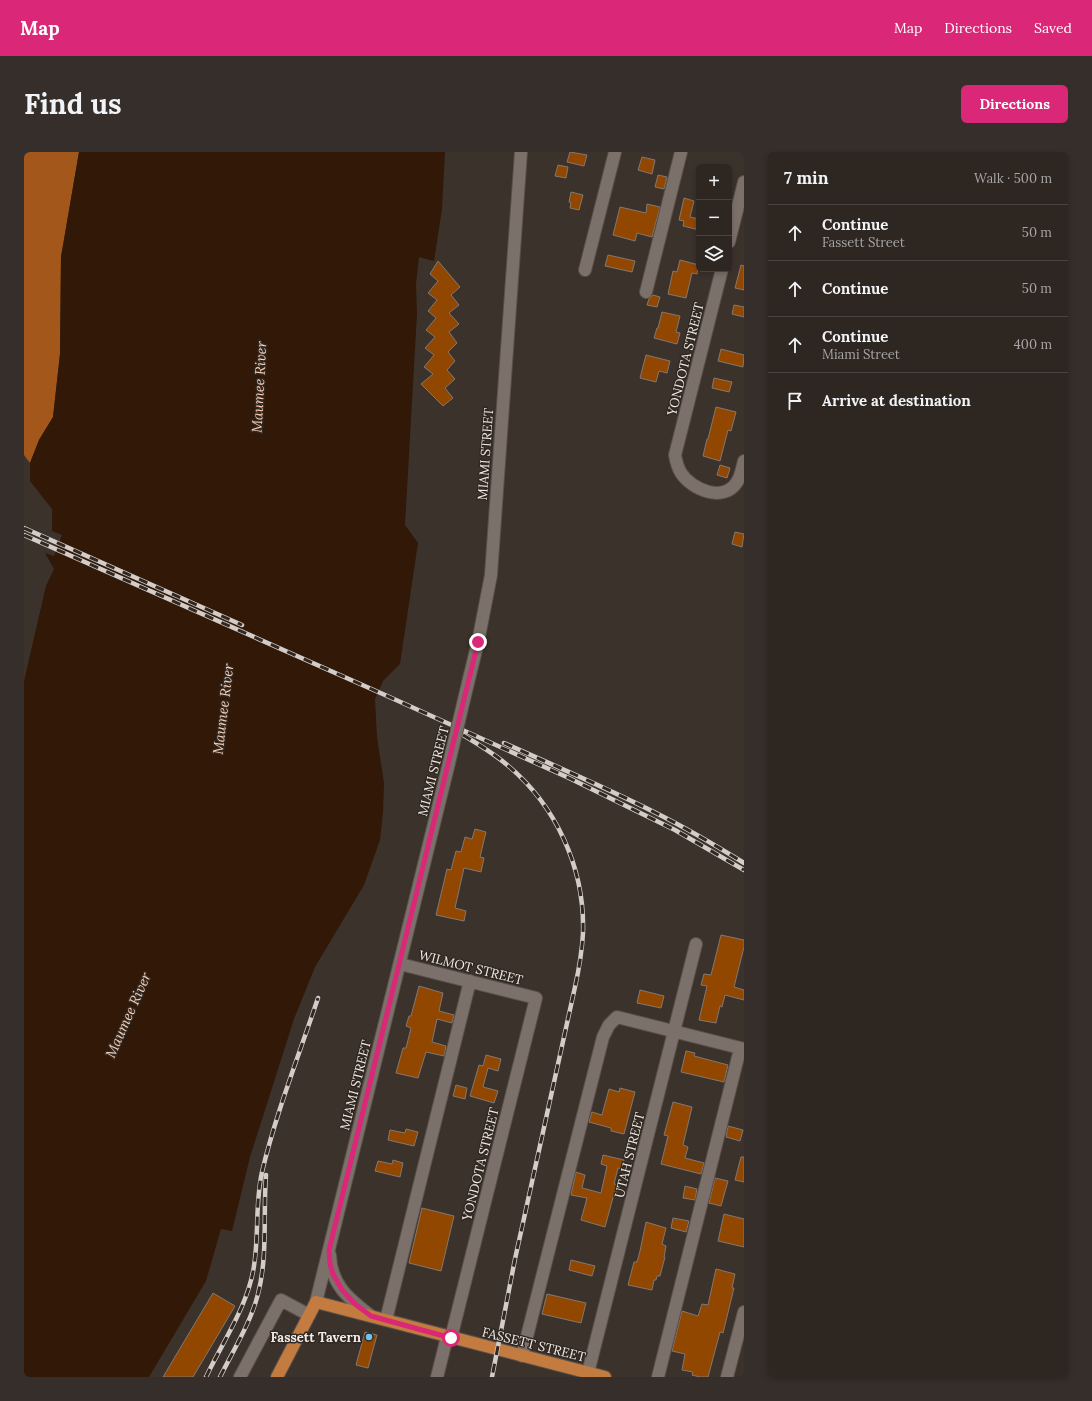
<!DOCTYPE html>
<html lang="en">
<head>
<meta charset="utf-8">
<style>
  body { margin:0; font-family:Lora,serif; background:#352e2a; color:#f1f3f6 }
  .controls { position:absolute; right:12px; top:12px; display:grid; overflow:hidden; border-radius:6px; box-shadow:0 2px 6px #0003 }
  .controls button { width:36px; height:36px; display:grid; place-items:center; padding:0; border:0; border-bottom:1px solid #48433f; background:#2d2621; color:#f1f3f6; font:20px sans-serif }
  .stop { position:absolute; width:12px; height:12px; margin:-9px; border:3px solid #db2777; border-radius:50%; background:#fff }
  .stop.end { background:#db2777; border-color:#fff; box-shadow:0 1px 4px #0008 }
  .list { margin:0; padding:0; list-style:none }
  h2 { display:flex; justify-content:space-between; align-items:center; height:52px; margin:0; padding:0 16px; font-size:17px }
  h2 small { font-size:13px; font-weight:400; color:#a7a5a5 }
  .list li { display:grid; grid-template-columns:26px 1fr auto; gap:12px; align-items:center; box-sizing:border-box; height:56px; padding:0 16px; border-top:1px solid #48433f }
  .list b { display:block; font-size:15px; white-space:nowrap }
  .list p { margin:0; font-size:13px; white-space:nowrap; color:#a7a5a5 }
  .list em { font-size:13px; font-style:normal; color:#a7a5a5 }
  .icon { flex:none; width:22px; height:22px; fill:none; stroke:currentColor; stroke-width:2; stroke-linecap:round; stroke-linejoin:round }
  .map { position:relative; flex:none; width:720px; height:1225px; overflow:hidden; border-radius:6px }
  header { display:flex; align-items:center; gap:24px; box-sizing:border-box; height:56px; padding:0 20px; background:#db2777; color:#fff }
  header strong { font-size:19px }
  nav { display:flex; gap:22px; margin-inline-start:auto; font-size:14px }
  .intro { display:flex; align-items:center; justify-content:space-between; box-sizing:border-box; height:96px; padding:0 24px }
  h1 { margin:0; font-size:28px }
  .button { padding:10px 18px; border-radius:6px; background:#db2777; color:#fff; font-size:14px; font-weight:700 }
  main { display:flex; gap:24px; padding:0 24px }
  aside { flex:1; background:#2d2621; border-radius:6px; box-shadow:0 2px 6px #0003 }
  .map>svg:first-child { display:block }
  .forest { fill:#a3571b }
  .water { fill:#311807 }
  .building { fill:#924700; stroke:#837871 }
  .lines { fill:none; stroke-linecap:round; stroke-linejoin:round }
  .minor-casing { stroke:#59504b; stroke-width:14 }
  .major-casing { stroke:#59504b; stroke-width:14 }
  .minor { stroke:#7c716a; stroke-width:12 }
  .major { stroke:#c37b3f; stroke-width:12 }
  .rail-casing { stroke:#d4ccc8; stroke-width:4.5 }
  .rail { stroke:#312822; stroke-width:3; stroke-dasharray:9; stroke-linecap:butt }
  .minor-bridge-casing { stroke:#59504b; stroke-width:14; stroke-linecap:butt }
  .minor-bridge { stroke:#7c716a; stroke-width:12 }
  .route { stroke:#db2777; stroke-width:5 }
  .poi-dot { fill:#6bc3f2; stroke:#312822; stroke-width:1.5 }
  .labels { text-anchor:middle; stroke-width:3; stroke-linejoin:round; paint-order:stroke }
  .street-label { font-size:13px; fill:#f1eae6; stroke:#312822 }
  .poi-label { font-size:13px; font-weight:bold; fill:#f1eae6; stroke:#312822; text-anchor:end }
  .water-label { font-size:14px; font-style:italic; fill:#fbd0b5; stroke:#312822 }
</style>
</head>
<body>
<header>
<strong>Map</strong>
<nav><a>Map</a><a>Directions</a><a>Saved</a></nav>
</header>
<div class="intro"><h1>Find us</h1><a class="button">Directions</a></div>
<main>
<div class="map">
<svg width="720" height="1225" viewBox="0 0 720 1225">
  <rect width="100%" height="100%" fill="#3c322c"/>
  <path class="forest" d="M 0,0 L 55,0 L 37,105 L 36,202 L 29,265 L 15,288 L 6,311 L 0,303 Z"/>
  <path class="water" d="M 55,0 L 421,0 L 418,57 L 410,109 L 395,105 L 392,132 L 393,162 L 381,373 L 394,391 L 376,512 L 359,529 L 351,547 L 353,585 L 360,631 L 359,660 L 356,688 L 340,733 L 291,815 L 270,867 L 226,1005 L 208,1079 L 197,1077 L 182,1129 L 125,1225 L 0,1225 L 0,529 L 22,434 L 30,417 L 21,401 L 30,404 L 38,383 L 28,379 L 28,357 L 6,329 L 6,311 L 15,288 L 29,265 L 36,202 L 37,105 Z"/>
  <path class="building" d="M 546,0 L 563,3 L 560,14 L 543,10 Z
    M 618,5 L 631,8 L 628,22 L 614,18 Z
    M 534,13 L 544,15 L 542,26 L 531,24 Z
    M 634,23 L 643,25 L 640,37 L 631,35 Z
    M 547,40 L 559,43 L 555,58 L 546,56 L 547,51 L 545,50 Z
    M 660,46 L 670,49 L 666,65 L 675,67 L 675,78 L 659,74 L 660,69 L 655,68 Z
    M 623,52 L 636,55 L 628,85 L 613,81 L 611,89 L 589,83 L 596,55 L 622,61 Z
    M 584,103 L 611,109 L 608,120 L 581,114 Z
    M 656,108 L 675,113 L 673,122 L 668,121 L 662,146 L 644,142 L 649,119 L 653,120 Z
    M 414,109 L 436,135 L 427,143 L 435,153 L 425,161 L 435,172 L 425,180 L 433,191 L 424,200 L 431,209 L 423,218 L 431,227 L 421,236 L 429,246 L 419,254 L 397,232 L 409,222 L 400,215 L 410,203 L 401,196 L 411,185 L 402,178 L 412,166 L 404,159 L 413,148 L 404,141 L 414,129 L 406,122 Z
    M 717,113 L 720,114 L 720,138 L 711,136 Z
    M 629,143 L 636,145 L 633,155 L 623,153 L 625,147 Z
    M 710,153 L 720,155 L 720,165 L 708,162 Z
    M 638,160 L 656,164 L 652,180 L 656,181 L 653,192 L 630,186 L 633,176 L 634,176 Z
    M 697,197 L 720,203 L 719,215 L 694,209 Z
    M 622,203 L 646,209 L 643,221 L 635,219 L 632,230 L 616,226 Z
    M 690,226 L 708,230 L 705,240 L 688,236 Z
    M 692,255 L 712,260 L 707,279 L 704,278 L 696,309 L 679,304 L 683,287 L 684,287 Z
    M 696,313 L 706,316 L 703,326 L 693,323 Z
    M 711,380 L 720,382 L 718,395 L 708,392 Z
    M 451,677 L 462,680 L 456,705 L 460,706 L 457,720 L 440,716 L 431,756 L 442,759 L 440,769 L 412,763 L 423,717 L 427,718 L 432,699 L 437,700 L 441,685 L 448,687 Z
    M 697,783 L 720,788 L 720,795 L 710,835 L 720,838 L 720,848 L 701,843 L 698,855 L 696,854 L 692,871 L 675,868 L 683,834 L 677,833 L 680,822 L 687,823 Z
    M 395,834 L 419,841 L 415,859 L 430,863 L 428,871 L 413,867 L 408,890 L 422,894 L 420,904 L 402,900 L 394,926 L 372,921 L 379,896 L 382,896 L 387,876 L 382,874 L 385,864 L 387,864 Z
    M 616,838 L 640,844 L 637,856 L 613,851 Z
    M 662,899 L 671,901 L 670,904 L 704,913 L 700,930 L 657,920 Z
    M 462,903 L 477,907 L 474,919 L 464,916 L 459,935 L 474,939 L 470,951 L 446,944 L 455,913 L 459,914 Z
    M 432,933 L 443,936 L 441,947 L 429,944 Z
    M 596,936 L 611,940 L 600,982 L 587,979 L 587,976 L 565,970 L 568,960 L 578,963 L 585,937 L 595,940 Z
    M 649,950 L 668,955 L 659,993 L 664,995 L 661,1006 L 680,1011 L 677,1022 L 637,1012 L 644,984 L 640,983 Z
    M 704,974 L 719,978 L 716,989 L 702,985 Z
    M 382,977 L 394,980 L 390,994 L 364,988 L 366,978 L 381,981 Z
    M 579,1003 L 600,1008 L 598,1017 L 594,1016 L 590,1032 L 595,1033 L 592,1042 L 590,1042 L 581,1075 L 557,1068 L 563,1046 L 547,1043 L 552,1020 L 561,1023 L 558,1036 L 577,1041 L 583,1014 L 577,1012 Z
    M 717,1005 L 720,1005 L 720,1030 L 711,1028 Z
    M 369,1008 L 379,1011 L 376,1025 L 351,1019 L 354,1009 L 368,1012 Z
    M 691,1026 L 704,1029 L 697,1054 L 685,1051 Z
    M 661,1034 L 673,1037 L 671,1048 L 659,1046 Z
    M 398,1056 L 430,1064 L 417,1119 L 385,1111 Z
    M 700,1062 L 720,1067 L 720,1095 L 694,1089 Z
    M 649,1066 L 665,1069 L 662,1080 L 647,1076 Z
    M 622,1070 L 642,1076 L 638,1092 L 642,1094 L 640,1105 L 641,1105 L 636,1124 L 633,1124 L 632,1128 L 630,1128 L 628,1138 L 604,1133 L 610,1110 L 613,1110 L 616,1099 Z
    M 547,1108 L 571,1114 L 568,1124 L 545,1118 Z
    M 692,1117 L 711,1122 L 708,1136 L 710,1136 L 699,1181 L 696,1180 L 684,1225 L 676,1225 L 668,1223 L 669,1220 L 658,1218 L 661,1202 L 648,1199 L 658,1159 L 674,1164 L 678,1152 L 684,1153 Z
    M 189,1141 L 211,1154 L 169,1225 L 139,1225 Z
    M 523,1142 L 562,1151 L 557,1171 L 518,1162 Z
    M 341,1180 L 353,1183 L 344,1216 L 332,1213 Z"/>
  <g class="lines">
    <g class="minor-casing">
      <path id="minor" d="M 705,90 L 720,30
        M 698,117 L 651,303 C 652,309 654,316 657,321 C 668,338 700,351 713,330 C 717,324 718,316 720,309
        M 561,118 L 591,0
        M 622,140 L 657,0
        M 444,531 L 454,490 L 467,423 L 497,0
        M 376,812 L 512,846 L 427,1186
        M 306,1103 C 307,1133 325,1147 347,1164
        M 292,1150 L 425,611
        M 362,1168 L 446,829
        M 498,1204 L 579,885 L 585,873 L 593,865 L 720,897
        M 564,1221 L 672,792
        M 216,1225 L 257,1148 L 285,1163
        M 413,1225 L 423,1185
        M 634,1225 L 716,897
        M 703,1225 L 720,1160"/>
    </g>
    <g class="major-casing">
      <path id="major" d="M 253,1225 L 292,1150 L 581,1225"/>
    </g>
    <use href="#minor" class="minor"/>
    <use href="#major" class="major"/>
    <g class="rail-casing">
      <path id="rail" d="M 0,376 L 218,473
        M 0,383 L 361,543 L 545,626 L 651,678 L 720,718
        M 439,583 C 454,592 469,601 482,612 C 532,653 561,716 559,781 C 558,799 555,817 551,835 L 491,1107 L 468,1225
        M 480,591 C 531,614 583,636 632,661 C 662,676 691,693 720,711
        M 182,1225 C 199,1189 224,1154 230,1114 C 235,1083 231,1051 238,1020 C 252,961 275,903 294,846
        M 196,1225 C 209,1199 227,1170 234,1142 C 244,1103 239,1063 242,1023"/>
    </g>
    <use href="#rail" class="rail"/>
    <g class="minor-bridge-casing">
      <path id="minor-bridge" d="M 425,611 L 444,531"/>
    </g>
    <use href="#minor-bridge" class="minor-bridge"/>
  </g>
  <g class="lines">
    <path class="route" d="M 427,1186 L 347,1164 L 331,1152 L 318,1138 L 309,1122 L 306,1112 L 305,1098 L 454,490"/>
  </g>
  <circle class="poi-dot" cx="345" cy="1185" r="4"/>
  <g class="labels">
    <g class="street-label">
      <text transform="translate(661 207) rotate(-76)" y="5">YONDOTA STREET</text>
      <text transform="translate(461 302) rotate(-86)" y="5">MIAMI STREET</text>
      <text transform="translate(409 619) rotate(-76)" y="5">MIAMI STREET</text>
      <text transform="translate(447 815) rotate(14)" y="5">WILMOT STREET</text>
      <text transform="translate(331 933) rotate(-76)" y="5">MIAMI STREET</text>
      <text transform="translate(605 1003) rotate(-76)" y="5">UTAH STREET</text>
      <text transform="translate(456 1012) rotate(-76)" y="5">YONDOTA STREET</text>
      <text transform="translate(510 1192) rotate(14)" y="5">FASSETT STREET</text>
    </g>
    <g class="poi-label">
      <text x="337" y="1190">Fassett Tavern</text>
    </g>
    <g class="water-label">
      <text transform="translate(235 235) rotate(-87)" y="5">Maumee River</text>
      <text transform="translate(199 557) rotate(-83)" y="5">Maumee River</text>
      <text transform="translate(104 863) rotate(-66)" y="5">Maumee River</text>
    </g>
  </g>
</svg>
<div class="controls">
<button>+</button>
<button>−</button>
<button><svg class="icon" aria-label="layers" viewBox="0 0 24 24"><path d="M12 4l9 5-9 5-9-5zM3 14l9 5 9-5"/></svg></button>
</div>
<div class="stop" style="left:427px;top:1186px"></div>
<div class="stop end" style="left:454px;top:490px"></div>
</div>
<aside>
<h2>7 min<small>Walk · 500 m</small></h2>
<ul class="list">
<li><svg class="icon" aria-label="ahead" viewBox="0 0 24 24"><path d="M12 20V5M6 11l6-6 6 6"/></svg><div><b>Continue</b><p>Fassett Street</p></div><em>50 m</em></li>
<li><svg class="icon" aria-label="ahead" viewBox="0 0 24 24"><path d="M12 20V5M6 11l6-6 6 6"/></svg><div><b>Continue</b></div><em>50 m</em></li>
<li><svg class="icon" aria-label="ahead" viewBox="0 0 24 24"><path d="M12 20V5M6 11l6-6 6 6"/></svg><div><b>Continue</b><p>Miami Street</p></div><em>400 m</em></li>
<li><svg class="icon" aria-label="arrive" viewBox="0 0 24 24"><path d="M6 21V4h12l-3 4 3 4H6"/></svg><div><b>Arrive at destination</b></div></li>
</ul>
</aside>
</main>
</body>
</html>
